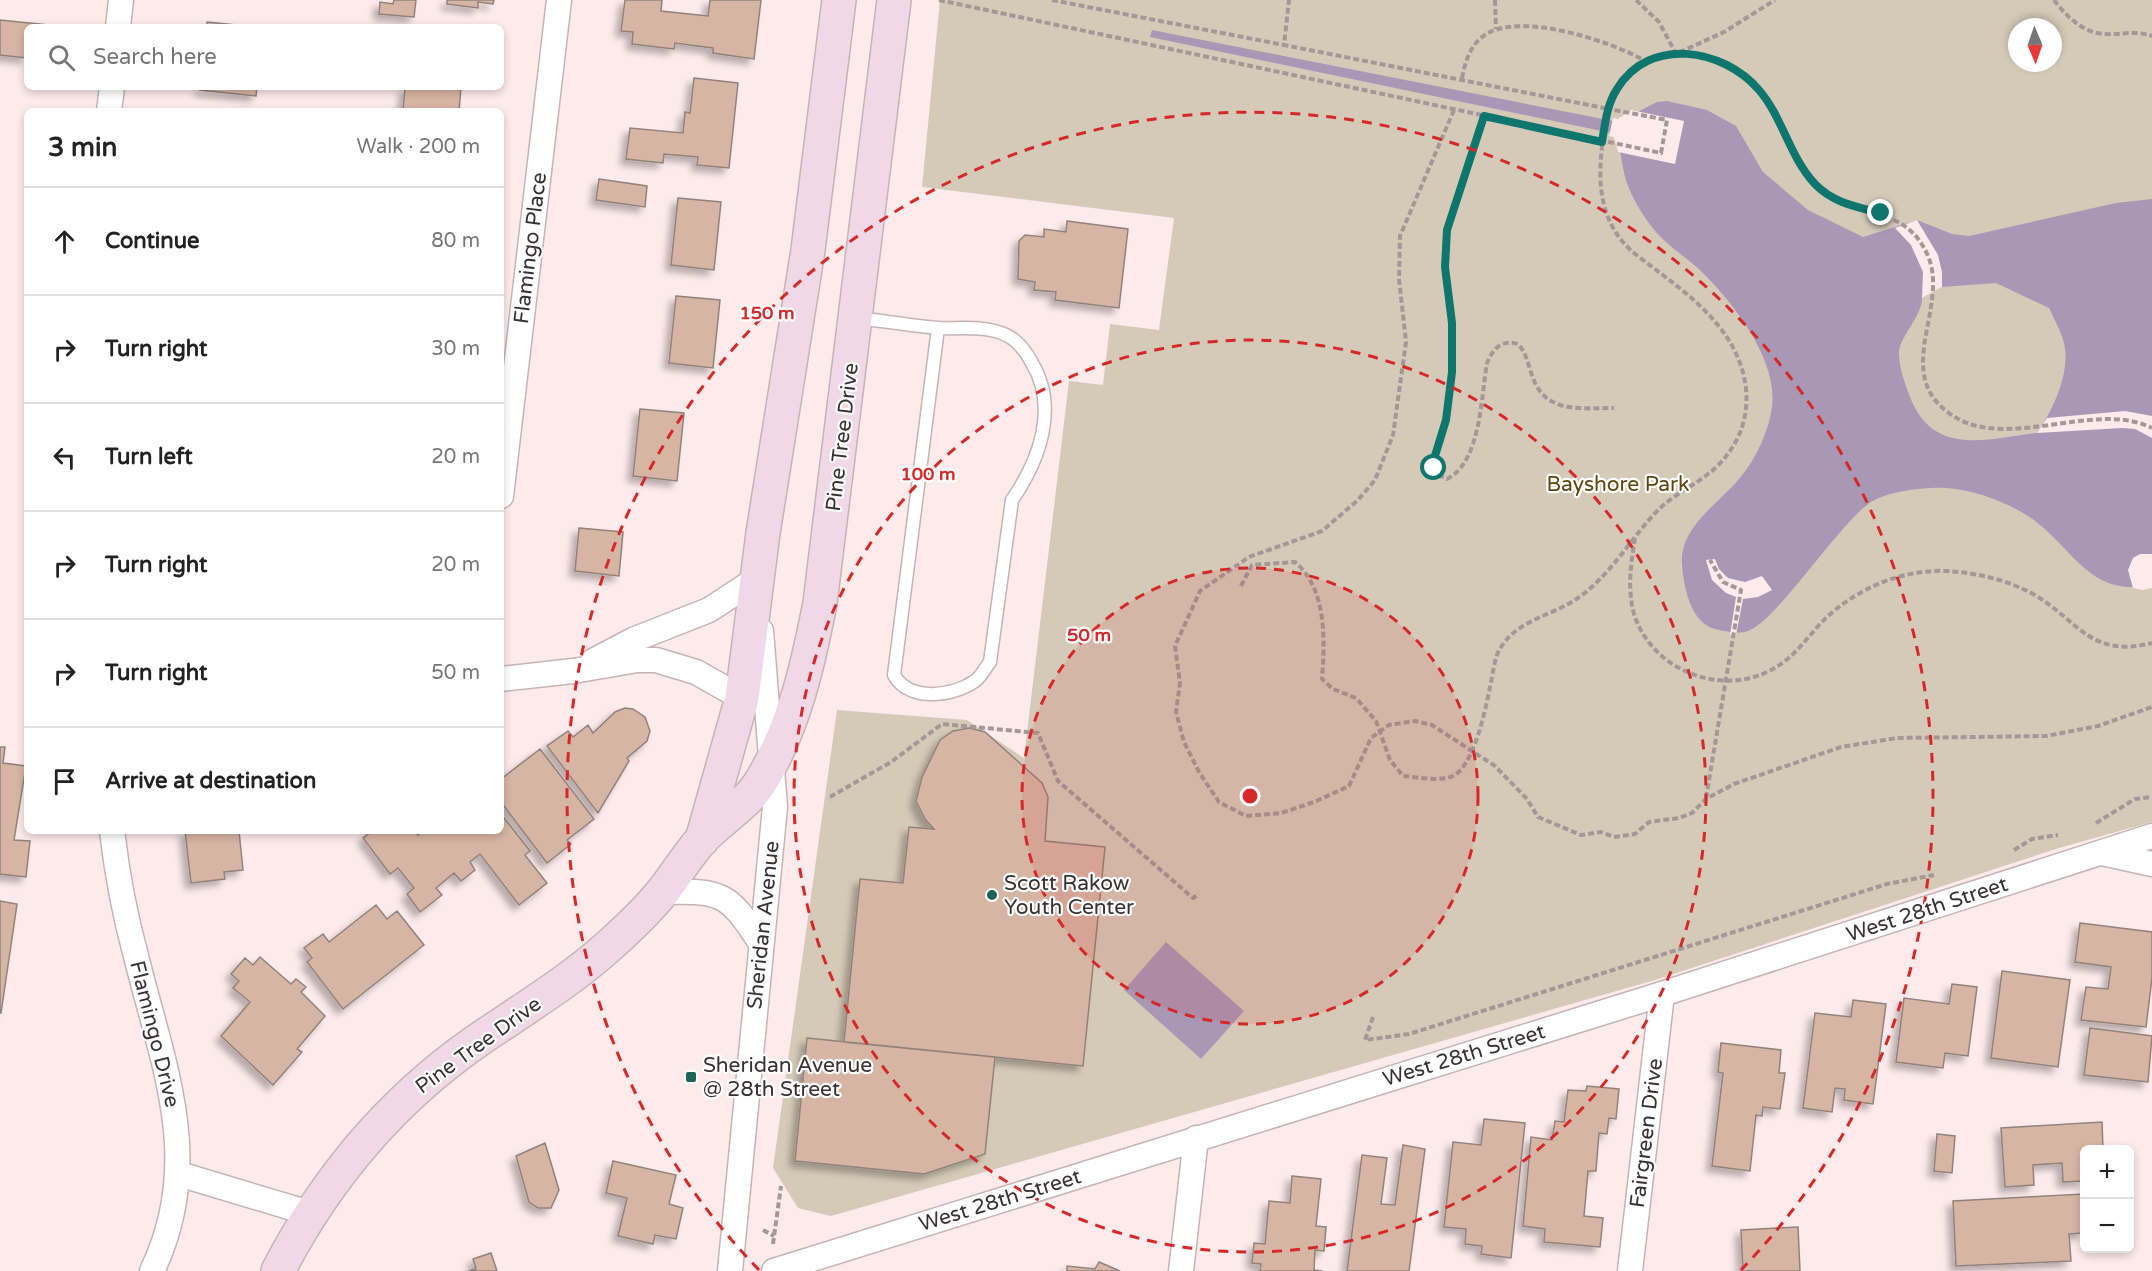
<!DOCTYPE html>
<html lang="en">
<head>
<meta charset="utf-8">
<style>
  body { margin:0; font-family:"Varela Round",sans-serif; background:#f2f2f2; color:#222 }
  .controls { position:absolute; right:18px; bottom:18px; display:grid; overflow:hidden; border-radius:9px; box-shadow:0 3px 9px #0003 }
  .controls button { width:54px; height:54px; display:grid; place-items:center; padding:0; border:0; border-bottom:2px solid #e0e0e0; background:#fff; color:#222; font:30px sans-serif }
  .compass { position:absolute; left:2008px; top:18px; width:54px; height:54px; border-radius:50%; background:#fff; box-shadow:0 3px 9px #0003; rotate:178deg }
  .stop { position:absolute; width:18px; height:18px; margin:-14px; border:4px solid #0f766e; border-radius:50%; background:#fff }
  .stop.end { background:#0f766e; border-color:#fff; box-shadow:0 2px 6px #0008 }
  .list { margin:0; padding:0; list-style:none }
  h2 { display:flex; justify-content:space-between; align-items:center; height:78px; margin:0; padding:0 24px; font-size:26px }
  h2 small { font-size:20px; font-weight:400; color:#767676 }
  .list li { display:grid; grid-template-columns:39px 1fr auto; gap:18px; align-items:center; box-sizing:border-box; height:108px; padding:0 24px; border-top:2px solid #e0e0e0 }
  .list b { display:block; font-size:22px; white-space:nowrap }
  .list em { font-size:20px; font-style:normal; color:#767676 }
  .icon { flex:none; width:33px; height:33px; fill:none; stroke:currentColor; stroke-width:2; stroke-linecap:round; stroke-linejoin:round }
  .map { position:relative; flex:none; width:2152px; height:1271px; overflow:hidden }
  .search { position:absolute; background:#fff; box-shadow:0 3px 9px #0003; left:24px; top:24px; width:480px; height:66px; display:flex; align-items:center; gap:15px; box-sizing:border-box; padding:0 21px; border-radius:9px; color:#767676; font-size:22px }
  .panel { position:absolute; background:#fff; box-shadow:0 3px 9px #0003; left:24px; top:108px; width:480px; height:726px; border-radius:9px }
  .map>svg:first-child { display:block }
  .green { fill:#d5cab8; fill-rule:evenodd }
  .water { fill:#a998b5; fill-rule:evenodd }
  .pier { fill:#fdeaeb }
  .building { fill:#d7b5a4; stroke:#91837c; stroke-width:1.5; filter:url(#shadow) }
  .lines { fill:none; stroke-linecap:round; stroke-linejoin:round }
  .service-casing { stroke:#c6b4b5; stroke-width:15 }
  .minor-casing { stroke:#c6b4b5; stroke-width:27 }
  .secondary-casing { stroke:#c6b4b5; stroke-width:36 }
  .path { stroke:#a59798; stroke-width:4; stroke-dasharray:6 3; stroke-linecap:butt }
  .service { stroke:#fff; stroke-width:12 }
  .minor { stroke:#fff; stroke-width:24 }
  .secondary { stroke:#f0d8e6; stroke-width:33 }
  .route { stroke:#0f766e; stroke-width:8 }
  .ring { fill:none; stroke:#d62828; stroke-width:3; stroke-dasharray:10 8 }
  .poi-dot { fill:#1d6457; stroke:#fdfdfd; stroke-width:2 }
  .labels { text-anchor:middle; stroke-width:4.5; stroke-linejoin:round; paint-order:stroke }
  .street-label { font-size:21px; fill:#383131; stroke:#fdfdfd }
  .park-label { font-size:21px; fill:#5f450f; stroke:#fdfdfd }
  .poi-label { font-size:21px; fill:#383131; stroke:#fdfdfd; text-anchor:start }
  .centre { fill:#d62828; stroke:#fdfdfd; stroke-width:3 }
  .ring-label { font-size:18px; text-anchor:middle; font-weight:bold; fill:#d62828; stroke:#fdfdfd; stroke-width:4.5; stroke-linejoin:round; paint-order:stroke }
</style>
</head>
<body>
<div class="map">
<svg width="2152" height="1271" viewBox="0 0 2152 1271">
  <defs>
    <filter id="shadow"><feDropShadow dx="-5.5" dy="5.5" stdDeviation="3" flood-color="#0004"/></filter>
  </defs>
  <rect width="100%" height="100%" fill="#fdeaeb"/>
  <path class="green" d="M 940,0 L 2152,0 L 2152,822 L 2059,848 L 1655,980 L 831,1216 L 798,1208 L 773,1168 L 837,710 L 967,720 L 1024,758 L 1069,381 L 1103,385 L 1110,324 L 1159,330 L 1174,218 L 922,187 ZM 2017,27 L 2053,27 L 2053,63 L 2017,63 Z"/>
  <path class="water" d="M 1152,30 L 1618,122 L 1657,102 L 1667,101 L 1707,110 L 1736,126 L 1763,172 L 1808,210 L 1863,237 L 1917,220 L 1952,234 L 1969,236 L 2116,203 L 2152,199 L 2152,585 C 2089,598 2074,548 2031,518 C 2009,503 1975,490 1947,488 C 1925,487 1884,491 1867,505 C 1835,530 1775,622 1748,631 C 1738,635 1725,631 1715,629 C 1690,623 1683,584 1682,563 C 1680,525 1722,502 1743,474 C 1757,456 1769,430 1772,407 C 1778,361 1736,307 1706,276 C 1689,258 1667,247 1652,227 C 1641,213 1627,190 1624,172 C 1621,159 1620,147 1616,134 L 1150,37 ZM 1996,283 L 2049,308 C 2054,319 2061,331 2064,343 C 2071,372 2053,410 2037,433 C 1987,439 1933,457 1910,397 C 1905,384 1899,368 1899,353 C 1899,337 1922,317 1922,298 L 1942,287 Z
    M 1166,942 L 1244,1011 L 1201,1059 L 1124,990 Z"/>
  <path class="pier" d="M 1631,110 L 1684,121 L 1675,164 L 1618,152 L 1614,137 L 1609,136 L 1613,118 L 1618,119 Z
    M 1917,220 L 1938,255 L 1942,272 L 1942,287 L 1922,298 L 1923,272 L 1911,245 L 1895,228 Z
    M 2125,411 L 2152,416 L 2152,438 L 2135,429 L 2122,428 L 2037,433 L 2047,418 Z
    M 2140,554 L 2152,554 L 2152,588 L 2143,590 L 2133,588 L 2128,570 L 2133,558 Z
    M 1715,559 L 1719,569 L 1728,578 L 1745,582 L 1762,576 L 1772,590 L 1758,597 L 1743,599 L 1736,635 L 1730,635 L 1736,597 L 1726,593 L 1712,580 L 1706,560 Z"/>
  <path class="building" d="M 394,0 L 416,0 L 414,17 L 379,14 L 380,2 L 393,4 Z
    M 447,0 L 494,0 L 493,4 L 478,2 L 478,8 L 447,4 Z
    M 625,0 L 662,0 L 661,11 L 708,16 L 710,0 L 761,0 L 754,59 L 713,53 L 713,48 L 675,43 L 674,49 L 632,44 L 633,32 L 621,31 Z
    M 0,20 L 48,25 L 47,27 L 27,27 L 27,58 L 0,55 Z
    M 207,22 L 256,27 L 207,27 Z
    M 694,78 L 738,83 L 729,168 L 697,165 L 698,157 L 664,154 L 663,163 L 626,159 L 630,128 L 683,133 L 685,112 L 690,113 Z
    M 201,87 L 257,87 L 256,96 L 200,90 Z
    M 405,87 L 461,87 L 459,111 L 403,111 Z
    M 599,179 L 647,186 L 645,207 L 596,200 Z
    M 678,198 L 721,202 L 714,270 L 671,265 Z
    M 1067,221 L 1128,229 L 1119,308 L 1055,300 L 1056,292 L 1034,290 L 1035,282 L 1018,279 L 1019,241 L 1025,235 L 1044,237 L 1044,229 L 1066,232 Z
    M 676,296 L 720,300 L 713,368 L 669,363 Z
    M 640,409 L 684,413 L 677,481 L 633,476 Z
    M 579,528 L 623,532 L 619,576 L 575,571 Z
    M 625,708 L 633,709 L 645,717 L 650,731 L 647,741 L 627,758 L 629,761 L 598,813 L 547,746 L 568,731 L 573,737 L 588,725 L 593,733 L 615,712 Z
    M 969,728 L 985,732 L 1042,783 L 1048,797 L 1045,841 L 1105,847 L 1083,1066 L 844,1042 L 860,879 L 903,883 L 909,827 L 934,829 L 925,819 L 916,801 L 922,777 L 940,740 L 953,731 Z
    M 0,747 L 5,747 L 3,763 L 26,766 L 14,840 L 30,841 L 26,877 L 0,874 Z
    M 540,749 L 594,819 L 567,840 L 571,844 L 547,863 L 501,802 L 501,779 Z
    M 501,814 L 530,851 L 525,855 L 547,883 L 519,905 L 480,854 L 470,862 L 475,870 L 461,881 L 454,873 L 436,888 L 442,895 L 420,912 L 407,894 L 414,888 L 398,868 L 390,874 L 363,838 L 372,831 L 415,831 L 418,835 L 423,831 L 501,831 Z
    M 185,831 L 239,831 L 243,870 L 224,872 L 225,879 L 191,883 Z
    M 0,901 L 17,904 L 1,1013 L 0,1013 Z
    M 376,905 L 387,919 L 397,911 L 424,945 L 343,1009 L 307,962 L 312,958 L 304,948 L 323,934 L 329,942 Z
    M 2080,923 L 2152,932 L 2152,978 L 2146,1027 L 2081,1020 L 2086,987 L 2108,989 L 2111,967 L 2075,962 Z
    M 260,957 L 291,984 L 296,979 L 306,987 L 301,992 L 325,1016 L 297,1049 L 302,1052 L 273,1085 L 221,1036 L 250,1002 L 233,988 L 239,981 L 231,974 L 245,958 L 253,965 Z
    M 2002,971 L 2070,980 L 2058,1067 L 1991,1058 Z
    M 1952,984 L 1977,987 L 1968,1056 L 1945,1053 L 1943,1068 L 1896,1062 L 1904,998 L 1949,1004 Z
    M 1853,1000 L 1886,1004 L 1873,1104 L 1844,1100 L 1845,1089 L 1835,1088 L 1832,1112 L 1803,1108 L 1815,1013 L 1851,1017 Z
    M 2090,1028 L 2152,1036 L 2148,1082 L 2084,1075 Z
    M 807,1038 L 995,1057 L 985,1154 L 924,1174 L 795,1161 Z
    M 1721,1043 L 1781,1050 L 1779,1073 L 1785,1073 L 1780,1109 L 1763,1107 L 1762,1116 L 1756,1115 L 1750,1171 L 1712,1166 L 1723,1073 L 1718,1072 Z
    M 1587,1086 L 1619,1089 L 1616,1119 L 1609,1118 L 1607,1134 L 1599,1133 L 1596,1171 L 1588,1171 L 1584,1216 L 1603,1218 L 1600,1247 L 1544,1242 L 1545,1229 L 1523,1226 L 1531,1137 L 1552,1140 L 1555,1121 L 1564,1122 L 1568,1090 L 1586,1091 Z
    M 1484,1119 L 1525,1123 L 1511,1258 L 1481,1254 L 1482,1246 L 1465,1244 L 1466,1229 L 1444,1227 L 1453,1142 L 1481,1145 Z
    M 2102,1122 L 2103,1150 L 2084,1150 L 2084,1181 L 2063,1182 L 2062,1163 L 2033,1165 L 2034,1185 L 2005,1187 L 2001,1128 Z
    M 1937,1134 L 1955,1136 L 1952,1173 L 1934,1171 Z
    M 545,1143 L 559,1190 L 551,1208 L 538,1208 L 529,1202 L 516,1156 Z
    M 1403,1145 L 1425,1149 L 1409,1271 L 1347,1271 L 1362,1155 L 1387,1158 L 1381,1204 L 1395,1205 Z
    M 613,1161 L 676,1175 L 669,1204 L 683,1208 L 676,1239 L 655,1235 L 653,1244 L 618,1236 L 627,1198 L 606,1193 Z
    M 1292,1176 L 1321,1179 L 1316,1226 L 1326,1227 L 1324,1251 L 1315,1250 L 1314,1270 L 1322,1271 L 1260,1271 L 1261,1264 L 1252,1263 L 1254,1243 L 1265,1244 L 1269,1201 L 1290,1203 Z
    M 2084,1194 L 2084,1233 L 2069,1234 L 2071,1261 L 1956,1266 L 1953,1201 Z
    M 1798,1227 L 1800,1271 L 1743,1271 L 1741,1230 Z
    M 491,1253 L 497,1271 L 468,1271 L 476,1269 L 473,1259 Z
    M 1099,1262 L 1120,1271 L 1067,1271 L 1067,1266 L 1095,1269 Z"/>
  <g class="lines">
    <g class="service-casing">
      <path id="service" d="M 857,318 C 884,321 912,326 939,328 C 961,329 988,325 1008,336 C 1018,341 1027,353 1032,363 C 1059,408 1039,461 1012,500 L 990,662 C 985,668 981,677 975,681 C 952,697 909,702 894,675 L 938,328"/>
    </g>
    <g class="minor-casing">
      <path id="minor" d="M 118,27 L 121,0
        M 109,111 L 112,87
        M 501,496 L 559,0
        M 593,661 L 633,640 L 709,610 L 758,578
        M 501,679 L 573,671 L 637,660 L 656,660 L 696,672 L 742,698
        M 112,831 C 117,873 125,916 136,956 C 163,1066 205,1161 152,1271
        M 2102,853 L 2152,864
        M 662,892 C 721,891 727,891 760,942
        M 179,1174 L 309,1213
        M 730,1271 L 775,807 L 761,631
        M 774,1271 L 1662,994 L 2152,836
        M 1181,1271 L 1196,1138
        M 1630,1271 L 1662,994"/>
    </g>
    <g class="secondary-casing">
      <path id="secondary" d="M 702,840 L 742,698 L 763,533 L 808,250 L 839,0
        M 278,1271 C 325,1180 389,1103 474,1043 C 520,1011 568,983 610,945 C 629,928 648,910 664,890 C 677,873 688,855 702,839 C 720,820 746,805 760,783 C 794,728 808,665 820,603 L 894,0"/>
    </g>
    <path class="path" d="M 939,0 L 1661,153 L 1667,120 L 1609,109 C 1617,83 1635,64 1661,56 C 1700,45 1746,65 1767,100 C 1783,129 1792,162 1817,186 C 1853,220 1905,202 1928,256 C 1949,306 1895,369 1945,410 C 2000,457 2092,398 2152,428
      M 1052,0 L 1284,45
      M 1495,0 L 1496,29
      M 1636,0 L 1659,22 L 1676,54 L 1724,32 L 1775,0
      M 2054,0 C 2066,16 2083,33 2105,34 C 2122,35 2135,30 2152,36
      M 1462,78 C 1465,63 1469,48 1481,38 C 1514,8 1614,42 1647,62
      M 1454,110 L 1400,236 L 1399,279 L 1406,342 L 1393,435 L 1375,480 L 1358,500 L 1322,531 L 1249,557 L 1200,591 L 1175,646 L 1180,683 L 1176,712 L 1184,742 L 1199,772 L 1219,802 L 1246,816 L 1281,813 L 1314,802 L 1349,786 L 1371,738 L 1389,725 L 1415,721 L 1432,725 L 1495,766 L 1527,799 L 1538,817 L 1581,835 L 1601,832 L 1614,837 L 1635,834 L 1649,822 L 1679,818 L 1692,813 L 1706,799 L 1734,784 L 1841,747 L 1897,738 L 2046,736 L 2098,726 L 2152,707
      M 1484,116 L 1451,217 L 1445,246 L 1453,346 L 1446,420 L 1434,459 L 1436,474 L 1447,479 C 1481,462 1481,397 1487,363 C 1493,349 1501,339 1518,344 C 1527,353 1528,366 1533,378 C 1546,414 1582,408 1614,408
      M 1635,538 C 1631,564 1627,588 1634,614 C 1651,668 1716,696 1767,672 C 1791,661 1803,643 1820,624 C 1851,591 1900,569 1946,571 C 1977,573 2005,579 2033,594 C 2077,619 2090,659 2152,643
      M 1241,586 L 1252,565 L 1295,562 C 1327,589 1325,640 1322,679 L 1333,689 L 1356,698 L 1376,721 L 1390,760 L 1403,776 C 1418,777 1439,782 1453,776 C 1479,763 1490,684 1496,657 C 1511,620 1549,618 1578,598 C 1611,575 1631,538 1658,510 C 1674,494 1696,485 1713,470 C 1760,428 1754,368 1717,324 C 1693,295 1663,276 1634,253 C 1590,216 1598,158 1609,109 L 1284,45 L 1289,0
      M 830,797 L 891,762 L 942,724 L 1038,733 L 1058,781 L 1193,898 L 1199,894
      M 1706,798 L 1741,590 L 1723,582 L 1710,560
      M 2096,823 L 2135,799 L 2152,797
      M 2014,850 L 2032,839 L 2058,835
      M 1373,1017 L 1365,1040 L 1409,1034 L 1887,884 L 1934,875
      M 763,1230 L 774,1236
      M 773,1244 L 781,1186"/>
    <use href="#service" class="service"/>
    <use href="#minor" class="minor"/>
    <use href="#secondary" class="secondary"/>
  </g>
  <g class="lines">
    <path class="route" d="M 1434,468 L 1434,459 L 1446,420 L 1452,372 L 1452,323 L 1445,267 L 1447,230 L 1484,116 L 1602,142 C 1605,124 1607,104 1617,89 C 1649,36 1723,48 1759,90 C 1783,118 1789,156 1815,184 C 1833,203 1857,207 1881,213"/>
  </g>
  <circle cx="1250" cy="796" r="228" fill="#d62828" fill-opacity=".12"/>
  <g class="ring">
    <circle cx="1250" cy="796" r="228"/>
    <circle cx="1250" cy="796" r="456"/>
    <path d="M759 1270A683 683 0 1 1 1741 1270"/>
  </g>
  <g class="poi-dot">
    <circle cx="992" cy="895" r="6"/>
    <rect x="685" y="1071" width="12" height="12" rx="3"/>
  </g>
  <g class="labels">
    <g class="street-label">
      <text transform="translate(530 248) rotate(-83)" y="7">Flamingo Place</text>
      <text transform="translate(842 437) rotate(-83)" y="7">Pine Tree Drive</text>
      <text transform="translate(1927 909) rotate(-18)" y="7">West 28th Street</text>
      <text transform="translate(763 925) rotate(-84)" y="7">Sheridan Avenue</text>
      <text transform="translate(155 1034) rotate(76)" y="7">Flamingo Drive</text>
      <text transform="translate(478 1045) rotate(-36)" y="7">Pine Tree Drive</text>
      <text transform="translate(1464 1055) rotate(-17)" y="7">West 28th Street</text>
      <text transform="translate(1646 1133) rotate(-83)" y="7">Fairgreen Drive</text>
      <text transform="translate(1000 1200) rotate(-17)" y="7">West 28th Street</text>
    </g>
    <g class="park-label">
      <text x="1618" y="491">Bayshore Park</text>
    </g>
    <g class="poi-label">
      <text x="1004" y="890">Scott Rakow<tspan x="1004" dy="24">Youth Center</tspan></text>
      <text x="703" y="1072">Sheridan Avenue<tspan x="703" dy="24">@ 28th Street</tspan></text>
    </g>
  </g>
  <circle cx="1250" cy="796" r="9" class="centre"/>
  <g class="ring-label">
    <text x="767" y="319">150 m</text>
    <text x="928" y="480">100 m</text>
    <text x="1089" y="641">50 m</text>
  </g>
</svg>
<div class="controls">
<button>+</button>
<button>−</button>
</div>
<svg class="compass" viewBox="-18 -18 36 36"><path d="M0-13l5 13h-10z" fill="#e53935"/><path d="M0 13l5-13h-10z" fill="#767676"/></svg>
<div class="stop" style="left:1434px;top:468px"></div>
<div class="stop end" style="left:1881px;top:213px"></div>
<div class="search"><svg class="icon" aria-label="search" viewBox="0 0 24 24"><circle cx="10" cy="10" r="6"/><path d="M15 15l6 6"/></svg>Search here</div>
<section class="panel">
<h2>3 min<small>Walk · 200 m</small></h2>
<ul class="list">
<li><svg class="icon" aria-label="ahead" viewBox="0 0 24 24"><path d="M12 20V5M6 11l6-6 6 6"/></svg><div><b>Continue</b></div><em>80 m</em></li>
<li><svg class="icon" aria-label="right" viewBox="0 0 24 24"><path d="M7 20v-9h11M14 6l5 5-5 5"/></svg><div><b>Turn right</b></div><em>30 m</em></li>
<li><svg class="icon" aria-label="left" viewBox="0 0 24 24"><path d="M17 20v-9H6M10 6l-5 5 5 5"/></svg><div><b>Turn left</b></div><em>20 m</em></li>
<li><svg class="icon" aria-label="right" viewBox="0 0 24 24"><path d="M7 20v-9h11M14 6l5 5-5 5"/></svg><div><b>Turn right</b></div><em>20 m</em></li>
<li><svg class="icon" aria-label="right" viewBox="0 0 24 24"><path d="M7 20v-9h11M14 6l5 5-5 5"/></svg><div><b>Turn right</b></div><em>50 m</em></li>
<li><svg class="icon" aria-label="arrive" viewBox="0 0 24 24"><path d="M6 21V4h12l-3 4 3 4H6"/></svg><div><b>Arrive at destination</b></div></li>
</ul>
</section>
</div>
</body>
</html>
